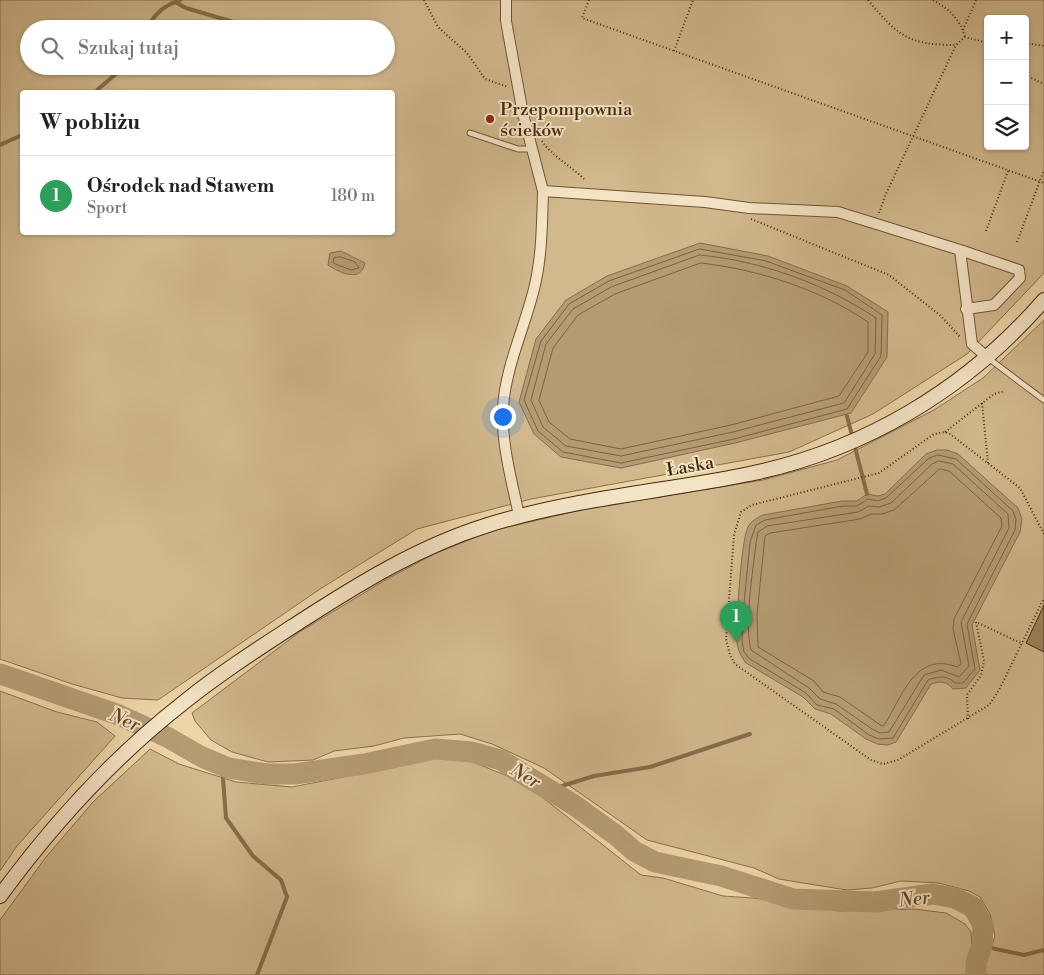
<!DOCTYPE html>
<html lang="pl">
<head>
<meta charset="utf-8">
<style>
  body { margin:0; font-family:"Libre Bodoni",serif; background:#f2f2f2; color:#202124 }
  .controls { position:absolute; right:15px; top:15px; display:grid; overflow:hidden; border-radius:5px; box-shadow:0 1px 4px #0004 }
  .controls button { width:45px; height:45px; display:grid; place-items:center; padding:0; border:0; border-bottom:1px solid #e0e0e0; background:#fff; color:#202124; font:25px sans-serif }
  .you { position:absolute; left:502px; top:416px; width:18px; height:18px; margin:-12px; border:4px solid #fff; border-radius:50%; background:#1a73e8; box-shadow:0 0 0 8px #1a73e833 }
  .badge { display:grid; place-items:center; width:32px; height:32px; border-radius:50%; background:#1a73e8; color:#fff; font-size:16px; font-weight:700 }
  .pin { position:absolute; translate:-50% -41px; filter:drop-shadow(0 1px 2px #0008) }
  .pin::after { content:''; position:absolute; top:26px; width:18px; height:15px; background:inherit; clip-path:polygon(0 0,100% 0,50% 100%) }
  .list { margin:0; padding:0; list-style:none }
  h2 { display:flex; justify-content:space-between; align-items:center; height:65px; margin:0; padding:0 20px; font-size:21px }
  h2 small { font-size:16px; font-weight:400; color:#757577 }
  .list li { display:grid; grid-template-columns:32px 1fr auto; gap:15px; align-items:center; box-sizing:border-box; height:80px; padding:0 20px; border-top:1px solid #e0e0e0 }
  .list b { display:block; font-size:19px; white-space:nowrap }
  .list p { margin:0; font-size:16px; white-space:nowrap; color:#757577 }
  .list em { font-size:16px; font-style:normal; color:#757577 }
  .icon { flex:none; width:28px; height:28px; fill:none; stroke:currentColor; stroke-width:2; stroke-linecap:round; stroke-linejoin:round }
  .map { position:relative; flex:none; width:1044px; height:975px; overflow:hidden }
  .search { position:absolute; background:#fff; box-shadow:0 1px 4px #0004; left:20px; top:20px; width:375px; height:55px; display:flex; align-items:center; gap:12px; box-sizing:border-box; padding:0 18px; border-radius:28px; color:#757577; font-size:19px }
  .panel { position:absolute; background:#fff; box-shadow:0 1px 4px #0004; left:20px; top:90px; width:375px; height:145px; border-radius:5px }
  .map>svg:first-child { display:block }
  .green { fill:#d1b88d; stroke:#8a704c; fill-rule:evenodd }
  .water { fill:#b49b73; stroke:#876d4a }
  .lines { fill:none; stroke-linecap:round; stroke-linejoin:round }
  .shore { stroke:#7c6240; stroke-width:1 }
  .stream { stroke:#876d4a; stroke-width:4 }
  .river { stroke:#b49b73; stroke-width:21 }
  .building { fill:#9c825d; stroke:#43290c }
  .service-casing { stroke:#6e5433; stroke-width:7 }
  .minor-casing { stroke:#6e5433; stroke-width:12 }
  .secondary-casing { stroke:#43290c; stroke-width:16 }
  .path { stroke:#43290c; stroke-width:2; stroke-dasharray:1 2.5; stroke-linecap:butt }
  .service { stroke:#f4e4c6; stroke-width:5 }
  .minor { stroke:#f4e4c6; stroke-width:10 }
  .secondary { stroke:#f4e4c6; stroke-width:14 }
  .poi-dot { fill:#8f2418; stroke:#f4e4c6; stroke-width:2 }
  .labels { text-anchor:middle; stroke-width:4; stroke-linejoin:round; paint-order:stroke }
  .poi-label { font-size:18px; fill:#43290c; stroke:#f4e4c6; text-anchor:start }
  .street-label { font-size:18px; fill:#43290c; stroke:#f4e4c6 }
  .water-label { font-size:19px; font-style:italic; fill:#5f4626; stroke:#f4e4c6 }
</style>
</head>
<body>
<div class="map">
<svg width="1044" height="975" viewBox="0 0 1044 975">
  <rect width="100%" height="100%" fill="#eed5a8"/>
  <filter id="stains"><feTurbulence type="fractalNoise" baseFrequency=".004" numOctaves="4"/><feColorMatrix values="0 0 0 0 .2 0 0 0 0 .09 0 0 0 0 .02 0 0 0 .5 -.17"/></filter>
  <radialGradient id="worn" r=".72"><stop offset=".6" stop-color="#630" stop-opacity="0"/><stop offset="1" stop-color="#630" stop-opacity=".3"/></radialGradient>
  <path class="green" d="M 0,0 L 1044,0 L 1044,273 L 967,354 L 873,414 L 789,452 L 531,499 L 417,529 L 320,589 L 158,700 L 122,698 L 72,684 L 0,659 ZM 988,19 L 1025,19 L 1025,146 L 988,146 ZM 29,29 L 386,29 L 386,66 L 29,66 ZM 22,92 L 392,92 L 392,232 L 22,232 Z
    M 1044,320 L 1044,975 L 987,975 L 984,968 L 995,936 L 990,914 L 980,897 L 969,891 L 939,883 L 901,881 L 872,888 L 847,890 L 803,883 L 779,879 L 754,868 L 647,840 L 544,768 L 492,744 L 460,734 L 404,738 L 374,746 L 334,751 L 313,760 L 268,762 L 232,752 L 211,740 L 195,721 L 192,713 L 301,631 L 387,579 L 434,554 L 491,531 L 585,509 L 763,480 L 837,460 L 934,410 L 983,378 Z
    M 0,691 L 57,712 L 97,722 L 115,736 L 17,846 L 0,871 Z
    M 150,749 L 179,764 L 236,782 L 292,787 L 379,770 L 413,760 L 442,758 L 473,762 L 505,775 L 542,797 L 641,875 L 663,878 L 723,896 L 753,898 L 838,911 L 914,909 L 946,913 L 965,924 L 971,932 L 972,949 L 966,975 L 0,975 L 0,920 L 46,857 L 93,802 Z"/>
  <path class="water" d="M 700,243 L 768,256 L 847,286 L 888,312 L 887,357 L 851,413 L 735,443 L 621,468 L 561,457 L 534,434 L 519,402 L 536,339 L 566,300 L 607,276 Z
    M 341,251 L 365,263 C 361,283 340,273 328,265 L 330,253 Z
    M 937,450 L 947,450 L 958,454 L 1018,508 L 1022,519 L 1020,532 L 972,625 L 980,670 L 966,688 L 953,689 C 946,681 941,681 931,684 L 896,742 L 888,745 L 877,744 L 866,739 L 831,714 L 815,709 L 803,697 L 746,663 C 741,656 738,651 737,642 C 736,625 741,540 748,527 C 751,521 757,518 763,515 L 842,501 L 857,501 L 867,494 L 878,496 L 885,494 L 926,454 Z"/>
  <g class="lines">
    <path class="shore" d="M 700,249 L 766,261 L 845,290 L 882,315 L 881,356 L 847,409 L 734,439 L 621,463 L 563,452 L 538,431 L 524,400 L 541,341 L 569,304 L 609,281 Z
      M 700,255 C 762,261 825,284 876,318 L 875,354 L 844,403 L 733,432 L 621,456 L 566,446 L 543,427 L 531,400 L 546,344 L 573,309 L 611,287 Z
      M 341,257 L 355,262 L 359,268 L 351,270 L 333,263 L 334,258 Z
      M 701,263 C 760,270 819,289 868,322 L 868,352 L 839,396 L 731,425 L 621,449 L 570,439 L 549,422 L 539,400 L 553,348 L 578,315 L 615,294 Z
      M 938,455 L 956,459 L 1013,511 L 1016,519 L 1015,530 L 967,624 L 975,669 L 963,683 L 955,683 C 947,675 939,676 928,680 L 893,738 L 879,739 L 869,735 L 834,709 L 817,705 L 806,693 L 750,659 L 744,652 L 742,641 L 743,614 L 750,542 L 756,525 L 765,520 L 843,506 L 857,506 L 868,499 L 878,501 L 886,498 L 928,459 Z
      M 939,461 L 953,464 L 1008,514 L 1009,528 L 961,622 L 969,666 L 959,677 L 941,670 L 924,675 L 889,732 L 880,733 L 872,729 L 836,704 L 820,699 L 809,688 L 751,650 C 744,622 753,572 756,543 L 758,532 L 767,526 L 858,512 L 869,506 L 879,507 L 891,503 L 932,464 Z
      M 940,469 L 949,471 L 1001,518 L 1002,526 L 954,619 L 953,629 L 961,664 L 957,667 C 916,651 902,696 885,724 L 882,726 L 840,697 L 823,692 L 814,681 L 758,647 L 757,614 L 765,536 L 770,533 L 860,519 L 871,514 L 882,514 L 894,510 Z"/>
    <path class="stream" d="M 175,2 L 186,8 L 257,29
      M 147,29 C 153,15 165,5 180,0
      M 375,66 L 381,68
      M 95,92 L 125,66
      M 0,145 L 22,135
      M 847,416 L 867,494
      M 222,765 L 226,818 L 253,856 L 281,880 L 287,897 L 257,975
      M 549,790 L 594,776 L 650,767 L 750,734
      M 982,946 L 1024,955 L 1044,950"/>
    <path class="river" d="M 0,674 L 119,715 L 167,737 L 202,757 L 228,768 L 267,774 L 295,774 L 364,764 L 435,749 L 472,752 L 501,760 L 525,775 L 574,805 L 617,836 L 634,851 L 655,862 L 721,876 L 793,899 L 875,902 L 933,894 L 955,898 L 973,907 L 983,925 L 982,946 L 976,962 L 976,975"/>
  </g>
  <path class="building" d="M 1044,605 L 1044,652 L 1026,643 Z"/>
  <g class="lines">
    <g class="service-casing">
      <path id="service" d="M 470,133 L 518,149 L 532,149
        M 988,358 L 1044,400"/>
    </g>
    <g class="minor-casing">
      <path id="minor" d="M 506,0 L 506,21 L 523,114 L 543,191
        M 966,309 L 994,305 L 1020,278 L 1019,270 L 960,250 L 972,344 L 987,357
        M 519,516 C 512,481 501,444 503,407 C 506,366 524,329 534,289 C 542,257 542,224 543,191 L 705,202 L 749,208 L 838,212 L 960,250"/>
    </g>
    <g class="secondary-casing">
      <path id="secondary" d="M 0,896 C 52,825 114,757 183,703 C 220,673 261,647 301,621 C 360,583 420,546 488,525 C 571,499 659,492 744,475 C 862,452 966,390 1044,300"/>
    </g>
    <path class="path" d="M 424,0 L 438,27 L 467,53 L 485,79 L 508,87
      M 589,0 L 582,18 L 1044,183
      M 868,0 C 898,36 908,45 956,45 L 965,37 L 988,43
      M 933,0 C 949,9 960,19 965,37
      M 963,30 L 976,0
      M 1025,43 L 1044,46
      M 674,51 L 693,0
      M 1025,75 L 1044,84
      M 542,141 C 552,156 571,166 584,179
      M 879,213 L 885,196 L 956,45
      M 751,219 L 889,275 L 941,316 L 960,337
      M 986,231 L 1008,171
      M 1017,242 L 1044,170
      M 982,403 L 988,463
      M 945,432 L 994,394 L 1005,391
      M 1044,534 L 1020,488 L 950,434 L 945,432 L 934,434 L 879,473 L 752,505 L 741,512 L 734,535 L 726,639 L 730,655 L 735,664 L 871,760 L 883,764 L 898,760 L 989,705 L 999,690 L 1044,598
      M 968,719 L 967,695 L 981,675 L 984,661 L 976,622 L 1021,643"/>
    <use href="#service" class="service"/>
    <use href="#minor" class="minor"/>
    <use href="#secondary" class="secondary"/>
  </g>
  <circle class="poi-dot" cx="490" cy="119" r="5"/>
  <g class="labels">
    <g class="poi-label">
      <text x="500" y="115">Przepompownia<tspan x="500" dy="21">ścieków</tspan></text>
    </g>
    <g class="street-label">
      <text transform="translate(690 466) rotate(-10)" y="6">Łaska</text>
    </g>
    <g class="water-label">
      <text transform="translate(125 719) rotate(23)" y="7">Ner</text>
      <text transform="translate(526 775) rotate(31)" y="7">Ner</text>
      <text transform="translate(914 898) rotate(-6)" y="7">Ner</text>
    </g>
  </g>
  <rect width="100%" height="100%" filter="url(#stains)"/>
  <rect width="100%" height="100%" fill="url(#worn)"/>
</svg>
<div class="controls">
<button>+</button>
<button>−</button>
<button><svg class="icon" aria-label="layers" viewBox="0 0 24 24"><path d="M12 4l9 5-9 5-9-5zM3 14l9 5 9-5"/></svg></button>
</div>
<div class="you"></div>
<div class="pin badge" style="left:736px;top:642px;background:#2e9e5b">1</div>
<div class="search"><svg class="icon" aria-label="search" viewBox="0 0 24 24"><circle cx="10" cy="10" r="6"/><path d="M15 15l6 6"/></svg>Szukaj tutaj</div>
<section class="panel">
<h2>W pobliżu<small></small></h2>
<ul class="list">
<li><span class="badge" style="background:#2e9e5b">1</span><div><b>Ośrodek nad Stawem</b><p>Sport</p></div><em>180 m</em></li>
</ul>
</section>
</div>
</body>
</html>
